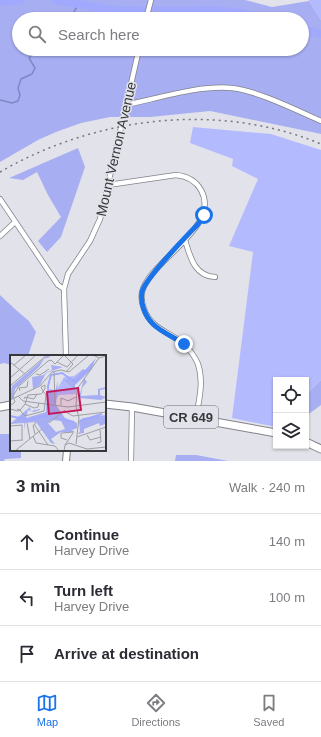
<!DOCTYPE html>
<html lang="en">
<head>
<meta charset="utf-8">
<style>
  body { margin:0; font-family:Arial,sans-serif; background:#f7f7f7; color:#2b2b33 }
  .controls { position:absolute; right:12px; bottom:12px; display:grid; overflow:hidden; border-radius:0px; box-shadow:0 1px 3px #0004 }
  .controls button { width:36px; height:36px; display:grid; place-items:center; padding:0; border:0; border-bottom:1px solid #e1e1e2; background:#fff; color:#2b2b33; font:20px sans-serif }
  .stop { position:absolute; width:12px; height:12px; margin:-9px; border:3px solid #1a73e8; border-radius:50%; background:#fff }
  .stop.end { background:#1a73e8; border-color:#fff; box-shadow:0 1px 4px #0008 }
  .list { margin:0; padding:0; list-style:none }
  h2 { display:flex; justify-content:space-between; align-items:center; height:52px; margin:0; padding:0 16px; font-size:17px }
  h2 small { font-size:13px; font-weight:400; color:#7c7c81 }
  .list li { display:grid; grid-template-columns:26px 1fr auto; gap:12px; align-items:center; box-sizing:border-box; height:56px; padding:0 16px; border-top:1px solid #e1e1e2 }
  .list b { display:block; font-size:15px; white-space:nowrap }
  .list p { margin:0; font-size:13px; white-space:nowrap; color:#7c7c81 }
  .list em { font-size:13px; font-style:normal; color:#7c7c81 }
  .icon { flex:none; width:22px; height:22px; fill:none; stroke:currentColor; stroke-width:2; stroke-linecap:round; stroke-linejoin:round }
  .map { position:relative; flex:none; width:321px; height:461px; overflow:hidden }
  .search { position:absolute; background:#fff; box-shadow:0 1px 3px #0004; left:12px; right:12px; top:12px; height:44px; display:flex; align-items:center; gap:10px; box-sizing:border-box; padding:0 14px; border-radius:22px; color:#7c7c81; font-size:15px }
  .sheet { height:220px; background:#fff }
  nav { display:flex; justify-content:space-around; align-items:center; box-sizing:border-box; height:56px; border-top:1px solid #e1e1e2; background:#fff; font-size:11px; color:#7c7c81 }
  nav a { display:grid; justify-items:center; gap:2px }
  nav .on { color:#1a73e8 }
  .map>svg:first-child { display:block }
  .green { fill:#b3bbfe }
  .forest { fill:#a7aef2; fill-rule:evenodd }
  .lines { fill:none; stroke-linecap:round; stroke-linejoin:round }
  .stream { stroke:#8187c4; stroke-width:1.5 }
  .river { stroke:#a1a9fe; stroke-width:8 }
  .street-casing { stroke:#828389; stroke-width:6 }
  .secondary-casing { stroke:#828389; stroke-width:8 }
  .primary-casing { stroke:#828389; stroke-width:9 }
  .street { stroke:#fff; stroke-width:4.5 }
  .secondary { stroke:#fff; stroke-width:6 }
  .primary { stroke:#fff; stroke-width:7 }
  .rail { stroke:#76777b; stroke-width:1.5; stroke-dasharray:2 4; stroke-linecap:butt }
  .route { stroke:#1a73e8; stroke-width:5 }
  .labels { text-anchor:middle; stroke-width:3; stroke-linejoin:round; paint-order:stroke }
  .shield { fill:#e2e3ea; stroke:#6a6b70; stroke-width:1 }
  .shield-label { font-size:13px; font-weight:bold; fill:#37383b }
  .street-label { font-size:14px; fill:#37383b; stroke:#e2e3ea }
  .inset-river { fill:none; stroke:#a1a9fe; stroke-width:2 }
  .inset-road { fill:none; stroke:#9e9fa4; stroke-width:1 }
  .view { fill:#c2185b; fill-opacity:0.15; stroke:#c2185b; stroke-width:2 }
  .inset-edge { fill:none; stroke:#37383b; stroke-width:2 }
</style>
</head>
<body>
<div class="map">
<svg width="321" height="461" viewBox="0 0 321 461">
  <rect width="100%" height="100%" fill="#e2e3ea"/>
  <path class="green" d="M 309,0 L 321,0 L 321,20 L 309,1 Z
    M 193,127 L 271,134 L 321,150 L 321,380 L 306,395 L 306,397 L 306,380 L 276,380 L 276,427 L 232,418 L 253,252 L 229,246 L 258,179 L 232,166 L 233,159 L 190,143 Z"/>
  <path class="forest" d="M 0,0 L 245,0 L 272,7 L 309,1 L 321,20 L 321,134 L 210,111 L 150,117 L 110,117 L 81,123 L 56,132 L 38,140 L 0,162 ZM 19,19 L 302,19 L 302,49 L 19,49 Z
    M 78,148 L 85,167 L 61,237 L 47,252 L 38,241 L 61,217 L 48,195 L 37,172 L 23,180 L 9,178 Z
    M 0,295 L 16,310 L 29,321 L 36,332 L 28,356 L 11,356 L 11,365 L 4,363 L 0,364 Z
    M 321,380 L 321,405 L 306,416 L 306,395 Z
    M 0,434 L 11,434 L 11,450 L 21,450 L 21,458 L 5,459 L 4,461 L 0,461 Z
    M 176,455 L 196,455 L 228,461 L 175,461 Z"/>
  <g class="lines">
    <path class="stream" d="M 69,19 L 79,4
      M 0,100 L 12,103 L 18,101 L 20,95 L 18,88 L 21,79 L 32,74 L 35,68 L 29,58 L 37,49"/>
    <path class="river" d="M 55,0 L 114,10 L 183,11 L 207,10 L 237,12 L 262,19
      M 0,2 L 20,0
      M 302,29 L 321,34"/>
    <g class="street-casing">
      <path id="street" d="M 146,19 L 151,0
        M 126,105 C 159,98 199,85 232,88 C 258,91 296,110 321,121
        M 108,185 L 176,175 C 187,176 196,181 201,190 C 222,227 150,260 142,292 C 141,297 142,304 144,309 C 151,329 170,332 184,344 C 190,350 195,357 198,364 C 204,382 199,400 196,418
        M 0,199 L 58,285 L 64,289
        M 0,236 L 15,222
        M 185,240 C 190,256 194,276 215,277
        M 66,356 L 64,289 L 68,274 L 90,241 L 100,219 L 139,49
        M 131,461 L 132,407"/>
    </g>
    <g class="secondary-casing">
      <path id="secondary" d="M 66,461 L 67,450"/>
    </g>
    <g class="primary-casing">
      <path id="primary" d="M 105,404 L 132,407 L 276,433
        M 0,407 L 11,405
        M 306,442 L 321,449"/>
    </g>
    <use href="#street" class="street"/>
    <use href="#secondary" class="secondary"/>
    <use href="#primary" class="primary"/>
    <path class="rail" d="M 0,172 C 95,117 217,101 321,144"/>
  </g>
  <g class="lines">
    <path class="route" d="M 184,344 C 174,337 161,332 153,324 C 145,316 140,303 142,292 C 145,278 187,236 199,223 L 204,215"/>
  </g>
  <g class="labels">
    <rect class="shield" x="164" y="406" width="54" height="22" rx="3"/>
    <g class="shield-label">
      <text x="191" y="422">CR 649</text>
    </g>
    <g class="street-label">
      <text transform="translate(116 149) rotate(-77)" y="5">Mount Vernon Avenue</text>
    </g>
  </g>
  <g transform="translate(10 355)">
    <rect width="96" height="96" fill="#e2e3ea"/>
    <path d="M 73,14 L 64,23 L 54,26 L 66,35 L 66,39 L 49,40 L 46,44 L 47,34 L 54,22 L 64,21 Z" fill="#b3bbfe"/>
    <path d="M 38,0 L 40,2 L 34,4 L 29,12 L 5,34 L 3,43 L 0,45 L 2,31 ZM 86,3 L 81,15 L 65,30 L 65,35 L 53,25 L 64,23 L 73,14 L 75,15 ZM 41,10 L 53,12 L 36,18 L 30,30 L 23,34 L 22,22 L 34,20 L 35,18 L 42,15 ZM 74,23 L 77,27 L 72,33 L 71,41 L 88,40 L 88,34 L 96,32 L 96,26 L 96,34 L 90,35 L 90,40 L 96,42 L 91,45 L 69,43 ZM 48,26 L 46,50 L 55,63 L 67,68 L 67,73 L 62,75 L 64,77 L 51,77 L 41,84 L 45,89 L 41,88 L 26,67 L 15,68 L 15,75 L 14,68 L 0,69 L 20,52 L 21,56 L 30,54 L 30,55 L 24,57 L 18,55 L 16,63 L 36,57 L 37,38 L 41,34 L 45,36 ZM 42,65 L 51,66 L 55,74 L 46,77 L 38,68 ZM 96,60 L 95,69 L 90,71 L 89,68 L 74,74 L 74,78 L 68,79 L 70,76 L 69,66 L 73,63 Z" fill="#a7aef2" fill-rule="evenodd"/>
    <path class="inset-river" d="M 0,61 L 19,65 L 39,60 L 38,31 L 41,20 L 52,18 L 65,27 L 83,9M 47,63 L 64,67M 70,66 L 92,59"/>
    <path class="inset-road" d="M 54,0 L 63,9 L 56,17M 83,0 L 89,3 L 96,1M 0,7 L 15,19M 47,7 L 57,12 L 68,0M 4,10 L 16,0M 44,16 L 45,49M 26,19 L 30,20 L 39,14M 0,23 L 26,0M 0,31 L 37,0M 10,36 L 9,33 L 17,32 L 18,26M 8,41 L 13,46 L 58,52 L 96,47M 14,44 L 15,42 L 24,44 L 27,39M 0,45 L 30,31 L 42,17 L 51,15 L 59,17 L 79,0M 15,49 L 24,53 L 28,52 L 29,48M 51,50 L 51,43 L 58,46 L 66,42M 0,51 L 5,47 L 3,41 L 9,31 L 38,6 L 41,5 L 45,9 L 54,0M 0,54 L 8,56 L 10,55 L 11,54 L 15,49 L 18,40 L 31,39 L 33,37 L 33,36 L 35,34 L 35,30 L 31,32 L 33,36 L 36,40 L 34,56 L 15,61 L 12,58 L 10,55 L 7,54M 54,56 L 63,61 L 96,57M 17,68 L 20,84M 39,68 L 55,55M 24,69 L 38,90M 0,71 L 12,70 L 12,85M 25,79 L 23,71 L 26,67M 77,80 L 80,85 L 91,82M 23,81 L 26,88 L 45,91 L 49,96M 67,82 L 96,72M 57,85 L 51,83 L 51,78 L 64,77M 0,86 L 13,85M 87,88 L 91,87 L 90,75M 66,89 L 69,63 L 66,51 L 67,34 L 89,3M 55,90 L 63,78M 5,96 L 32,74M 54,96 L 55,90 L 59,88 L 77,94 L 96,92"/>
    <path class="view" d="M 68,33 L 71,55 L 39,59 L 37,37 Z"/>
    <rect width="96" height="96" class="inset-edge"/>
  </g>
</svg>
<div class="controls">
<button><svg class="icon" aria-label="locate" viewBox="0 0 24 24"><circle cx="12" cy="12" r="6"/><path d="M12 2v4M12 18v4M2 12h4M18 12h4"/></svg></button>
<button><svg class="icon" aria-label="layers" viewBox="0 0 24 24"><path d="M12 4l9 5-9 5-9-5zM3 14l9 5 9-5"/></svg></button>
</div>
<div class="stop" style="left:204px;top:215px"></div>
<div class="stop end" style="left:184px;top:344px"></div>
<div class="search"><svg class="icon" aria-label="search" viewBox="0 0 24 24"><circle cx="10" cy="10" r="6"/><path d="M15 15l6 6"/></svg>Search here</div>
</div>
<section class="sheet">
<h2>3 min<small>Walk · 240 m</small></h2>
<ul class="list">
<li><svg class="icon" aria-label="ahead" viewBox="0 0 24 24"><path d="M12 20V5M6 11l6-6 6 6"/></svg><div><b>Continue</b><p>Harvey Drive</p></div><em>140 m</em></li>
<li><svg class="icon" aria-label="left" viewBox="0 0 24 24"><path d="M17 20v-9H6M10 6l-5 5 5 5"/></svg><div><b>Turn left</b><p>Harvey Drive</p></div><em>100 m</em></li>
<li><svg class="icon" aria-label="arrive" viewBox="0 0 24 24"><path d="M6 21V4h12l-3 4 3 4H6"/></svg><div><b>Arrive at destination</b></div></li>
</ul>
</section>
<nav>
<a class="on"><svg class="icon" aria-label="map" viewBox="0 0 24 24"><path d="M3 6l6-2 6 2 6-2v14l-6 2-6-2-6 2zM9 4v14M15 6v14"/></svg>Map</a>
<a><svg class="icon" aria-label="directions" viewBox="0 0 24 24"><path d="M12 3l9 9-9 9-9-9zM9 14v-3h6M13 9l2 2-2 2"/></svg>Directions</a>
<a><svg class="icon" aria-label="saved" viewBox="0 0 24 24"><path d="M7 4h10v16l-5-4-5 4z"/></svg>Saved</a>
</nav>
</body>
</html>
